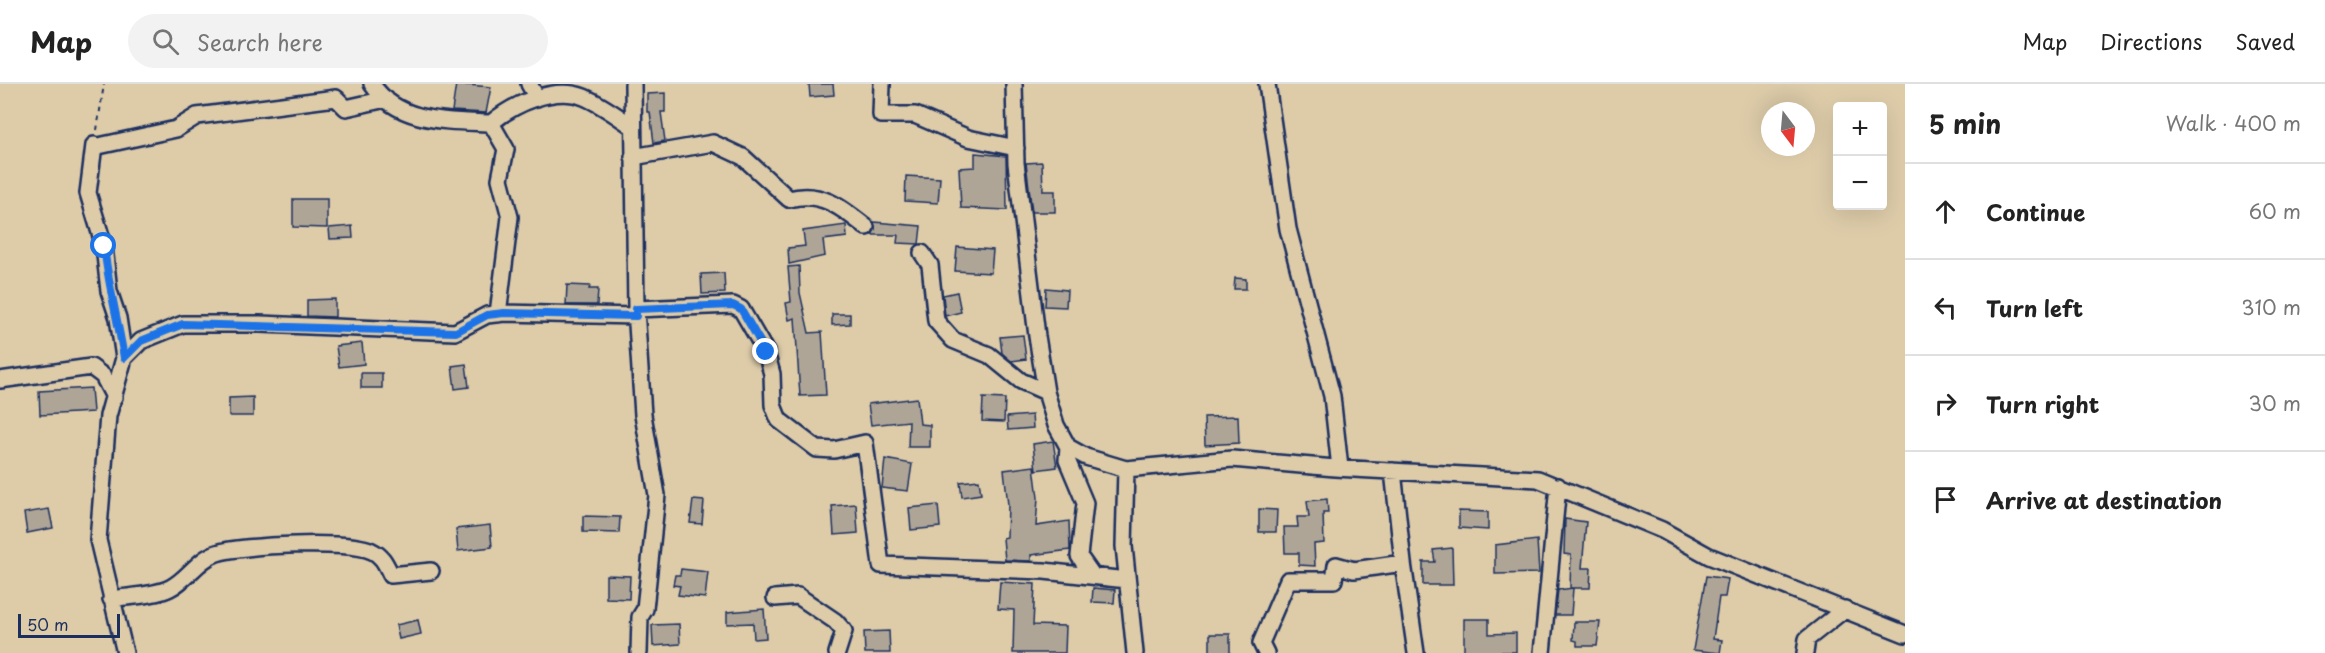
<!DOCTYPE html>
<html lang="en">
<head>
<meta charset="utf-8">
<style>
  body { margin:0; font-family:"Playpen Sans",sans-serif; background:#f2f2f2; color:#222 }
  .controls { position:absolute; right:18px; top:18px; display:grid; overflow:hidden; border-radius:6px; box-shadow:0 6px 24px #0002 }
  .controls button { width:54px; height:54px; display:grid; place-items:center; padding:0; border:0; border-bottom:2px solid #e0e0e0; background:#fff; color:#222; font:30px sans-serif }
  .compass { position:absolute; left:1761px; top:18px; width:54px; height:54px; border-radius:50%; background:#fff; box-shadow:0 6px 24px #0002; rotate:164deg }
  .scale { position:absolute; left:18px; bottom:15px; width:102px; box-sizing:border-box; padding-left:6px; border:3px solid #1b2f5e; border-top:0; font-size:16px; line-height:21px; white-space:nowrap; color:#1b2f5e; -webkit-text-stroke:4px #decca9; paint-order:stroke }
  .stop { position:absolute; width:18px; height:18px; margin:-14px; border:4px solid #1a73e8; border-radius:50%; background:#fff }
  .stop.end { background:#1a73e8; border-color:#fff; box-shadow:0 2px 6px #0008 }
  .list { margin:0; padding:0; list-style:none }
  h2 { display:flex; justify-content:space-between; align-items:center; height:78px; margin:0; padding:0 24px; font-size:26px }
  h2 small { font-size:20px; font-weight:400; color:#767676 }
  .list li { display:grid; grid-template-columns:39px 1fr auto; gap:18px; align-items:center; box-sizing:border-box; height:96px; padding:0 24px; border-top:2px solid #e0e0e0 }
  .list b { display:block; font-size:22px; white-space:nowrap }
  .list em { font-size:20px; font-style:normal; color:#767676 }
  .icon { flex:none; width:33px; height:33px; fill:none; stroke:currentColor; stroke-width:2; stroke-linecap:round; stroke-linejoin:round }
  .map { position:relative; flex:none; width:1905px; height:569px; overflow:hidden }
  header { display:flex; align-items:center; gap:36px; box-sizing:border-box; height:84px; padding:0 30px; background:#fff; border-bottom:2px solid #e0e0e0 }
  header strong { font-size:28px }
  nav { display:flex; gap:33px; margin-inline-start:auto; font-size:21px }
  .search { width:420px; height:54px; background:#f2f2f2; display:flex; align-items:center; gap:15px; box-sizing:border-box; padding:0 21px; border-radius:33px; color:#767676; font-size:22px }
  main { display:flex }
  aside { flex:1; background:#fff }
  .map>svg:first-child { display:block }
  .building { fill:#aea596; stroke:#1b2f5e; stroke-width:1.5 }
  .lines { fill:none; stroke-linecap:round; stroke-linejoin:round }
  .minor-casing { stroke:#1b2f5e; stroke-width:20 }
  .path { stroke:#1b2f5e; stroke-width:2; stroke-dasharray:4.5 4.5; stroke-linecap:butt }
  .minor { stroke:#decca9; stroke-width:15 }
  .route { stroke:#1a73e8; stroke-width:8 }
</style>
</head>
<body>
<header>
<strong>Map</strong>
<div class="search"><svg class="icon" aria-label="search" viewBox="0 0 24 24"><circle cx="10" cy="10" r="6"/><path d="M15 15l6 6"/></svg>Search here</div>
<nav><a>Map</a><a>Directions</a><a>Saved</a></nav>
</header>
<main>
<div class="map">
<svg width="1905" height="569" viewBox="0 0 1905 569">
  <rect width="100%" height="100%" fill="#decca9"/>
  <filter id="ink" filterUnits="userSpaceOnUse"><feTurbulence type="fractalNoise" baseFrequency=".0167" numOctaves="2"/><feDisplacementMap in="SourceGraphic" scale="12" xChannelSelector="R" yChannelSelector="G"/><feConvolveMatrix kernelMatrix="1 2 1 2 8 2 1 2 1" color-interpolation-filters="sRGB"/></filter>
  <g filter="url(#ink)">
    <path class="building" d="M 456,0 L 491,3 L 486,29 L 452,27 Z
      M 809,0 L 833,0 L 834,11 L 810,13 Z
      M 665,9 L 665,28 L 661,28 L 665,57 L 654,59 L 650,28 L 647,28 L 647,10 Z
      M 975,69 L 1006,72 L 1007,126 L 961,124 L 959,84 L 975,83 Z
      M 1042,78 L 1043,107 L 1055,107 L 1055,128 L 1032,128 L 1026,79 Z
      M 906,92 L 940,94 L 938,119 L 905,117 Z
      M 293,115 L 327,115 L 327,144 L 293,143 Z
      M 874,138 L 921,142 L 919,160 L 897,159 L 898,151 L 872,151 L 875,145 Z
      M 846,141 L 847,153 L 823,156 L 825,172 L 789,180 L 788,164 L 805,162 L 803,147 Z
      M 352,142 L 353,154 L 330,155 L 329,144 Z
      M 957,163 L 993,166 L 991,189 L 955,187 Z
      M 799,182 L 800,209 L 809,249 L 822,248 L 826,311 L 800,312 L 795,234 L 789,236 L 786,219 L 791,218 L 788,183 Z
      M 724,189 L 725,209 L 702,210 L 701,190 Z
      M 1235,194 L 1246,195 L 1246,205 L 1234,205 Z
      M 567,201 L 590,202 L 589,205 L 598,205 L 597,221 L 566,221 Z
      M 1046,204 L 1067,206 L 1066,223 L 1045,222 Z
      M 957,208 L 961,228 L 945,232 L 943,211 Z
      M 335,215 L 335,233 L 307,232 L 307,216 Z
      M 832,230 L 850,230 L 850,240 L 832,241 Z
      M 1023,251 L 1026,275 L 1011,277 L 1002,269 L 1000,253 Z
      M 362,259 L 364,280 L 339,283 L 336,262 Z
      M 466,280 L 469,303 L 455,305 L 452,282 Z
      M 361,289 L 382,289 L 382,304 L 361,304 Z
      M 91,304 L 93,328 L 40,331 L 39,307 Z
      M 253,313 L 253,332 L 229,332 L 229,314 Z
      M 917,314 L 920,340 L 930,341 L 930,363 L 908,363 L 909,337 L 871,341 L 868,320 Z
      M 983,314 L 1005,315 L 1004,338 L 982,337 Z
      M 1032,331 L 1033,344 L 1008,346 L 1007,333 Z
      M 1238,332 L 1239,359 L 1205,361 L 1204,333 Z
      M 1053,357 L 1057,383 L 1036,386 L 1033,360 Z
      M 885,375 L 912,380 L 908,407 L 882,404 Z
      M 1034,382 L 1038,414 L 1036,442 L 1069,437 L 1070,466 L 1031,471 L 1031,477 L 1005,476 L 1003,454 L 1007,453 L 1008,421 L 1004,386 Z
      M 979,396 L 981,410 L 962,413 L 960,398 Z
      M 1327,415 L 1328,429 L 1323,429 L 1324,459 L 1314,460 L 1315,482 L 1299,481 L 1299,469 L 1285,469 L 1284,443 L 1298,443 L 1297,433 L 1309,433 L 1307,417 Z
      M 693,416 L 704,417 L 702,440 L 690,439 Z
      M 856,420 L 858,449 L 834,451 L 832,422 Z
      M 938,421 L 940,443 L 911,446 L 909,424 Z
      M 49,425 L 53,444 L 27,449 L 24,429 Z
      M 1259,425 L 1277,426 L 1276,448 L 1259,448 Z
      M 1459,427 L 1488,428 L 1488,446 L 1459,444 Z
      M 583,432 L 620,433 L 619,449 L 583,448 Z
      M 1565,435 L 1586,438 L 1582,484 L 1591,484 L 1590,504 L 1570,504 L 1571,471 L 1564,470 Z
      M 490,441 L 492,463 L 458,467 L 456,445 Z
      M 1537,456 L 1539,489 L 1495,490 L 1495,461 Z
      M 1452,464 L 1453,501 L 1423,501 L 1423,478 L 1435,478 L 1433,466 Z
      M 681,485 L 708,488 L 705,514 L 678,511 L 680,502 L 673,501 L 675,491 L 680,491 Z
      M 606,491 L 630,492 L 629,515 L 606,514 Z
      M 1706,492 L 1728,495 L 1725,513 L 1719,513 L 1713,555 L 1722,556 L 1720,569 L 1693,566 Z
      M 1000,498 L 1035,500 L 1033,541 L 1066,542 L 1065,569 L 1013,569 L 1014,526 L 998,525 Z
      M 1093,504 L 1115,506 L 1114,519 L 1092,518 Z
      M 1573,504 L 1571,531 L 1555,531 L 1558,506 Z
      M 764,525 L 766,554 L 754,555 L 753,539 L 727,540 L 727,528 Z
      M 1464,535 L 1489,535 L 1489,550 L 1516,549 L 1516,568 L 1464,568 Z
      M 418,536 L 421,550 L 399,555 L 396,541 Z
      M 1574,538 L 1600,538 L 1597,562 L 1577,562 L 1577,557 L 1573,556 Z
      M 679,540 L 680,560 L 653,562 L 652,541 Z
      M 889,547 L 890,569 L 865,569 L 864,548 Z
      M 1210,550 L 1230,550 L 1230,569 L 1210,569 Z"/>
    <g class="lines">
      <g class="minor-casing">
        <path id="minor" d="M 372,0 C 398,40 450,37 491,39 C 514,20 554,1 584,13 C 601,20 617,32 632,42
          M 529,0 L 537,14
          M 633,0 L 636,225 L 643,331 L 657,411 L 645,525 L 640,533 L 639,569
          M 882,0 L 881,31 L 915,31 L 968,54 L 1016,64
          M 1014,0 L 1016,79 L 1037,252 L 1046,308 L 1056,341 L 1068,363 L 1086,373 L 1126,385 L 1232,375 L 1335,384 L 1538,395 L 1662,446 L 1709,472 L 1905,550
          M 1267,0 L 1288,145 L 1332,312 L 1340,384
          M 491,39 L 506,65 L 500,95 L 510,133 L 498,230
          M 94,61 L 88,109 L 104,162 L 109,207 L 118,234 L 124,274 L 108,332 L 98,456 L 125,569
          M 94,63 L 176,45 L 197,32 L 336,14 L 346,24 L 386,15
          M 633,73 L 713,59 L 743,73 L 789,115 C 821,106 842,124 866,143
          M 922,169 L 930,181 L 936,237 L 953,256 L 989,271 L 1021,297 L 1046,308
          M 636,225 L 733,221 L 741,225 L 766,268 L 772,290 L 773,321 L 779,336 L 817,365 L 834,366 L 865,359 L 881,481 L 1044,487 L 1127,496
          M 124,274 L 141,257 L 183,240 L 260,240 L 455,248 L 487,231 L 504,229 L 636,232
          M 0,296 L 91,283 L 103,292 L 114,313
          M 1068,363 L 1067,376 L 1085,419 L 1079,472 L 1093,492
          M 1126,385 L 1124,462 L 1135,569
          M 1403,479 L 1416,569
          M 775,514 L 798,512 L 835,537 L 844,547 L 837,569
          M 111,515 C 129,512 154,512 170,504 C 187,496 198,475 217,469 C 241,461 350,456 372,467 C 383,472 386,481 391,491 L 431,487
          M 1266,569 L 1261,559 L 1288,496 L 1334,496 L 1336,481 L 1354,486 L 1403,479 L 1393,387
          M 1542,569 L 1558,402
          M 1805,569 L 1807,555 L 1845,525"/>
      </g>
      <path class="path" d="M 97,46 L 104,0"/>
      <use href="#minor" class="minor"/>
    </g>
  </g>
  <g class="lines" filter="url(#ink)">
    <path class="route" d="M 104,162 C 108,200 118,236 124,274 L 141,257 L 183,240 L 456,248 L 487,231 L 504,229 L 636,232 L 636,225 L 733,221 L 741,225 L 766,268"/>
  </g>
</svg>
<div class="controls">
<button>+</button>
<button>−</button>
</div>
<svg class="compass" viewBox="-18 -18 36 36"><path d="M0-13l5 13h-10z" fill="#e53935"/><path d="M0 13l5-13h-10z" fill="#767676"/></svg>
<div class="scale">50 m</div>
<div class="stop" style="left:104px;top:162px"></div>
<div class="stop end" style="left:766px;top:268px"></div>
</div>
<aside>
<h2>5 min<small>Walk · 400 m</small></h2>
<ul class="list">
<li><svg class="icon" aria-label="ahead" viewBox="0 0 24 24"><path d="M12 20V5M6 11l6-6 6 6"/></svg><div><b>Continue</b></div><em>60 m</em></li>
<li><svg class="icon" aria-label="left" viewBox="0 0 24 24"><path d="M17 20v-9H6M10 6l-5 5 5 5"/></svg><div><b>Turn left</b></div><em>310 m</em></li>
<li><svg class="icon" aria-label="right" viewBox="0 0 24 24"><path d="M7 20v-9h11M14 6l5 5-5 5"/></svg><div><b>Turn right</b></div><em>30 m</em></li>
<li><svg class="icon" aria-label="arrive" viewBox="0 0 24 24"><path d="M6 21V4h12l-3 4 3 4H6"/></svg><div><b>Arrive at destination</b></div></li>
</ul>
</aside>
</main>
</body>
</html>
